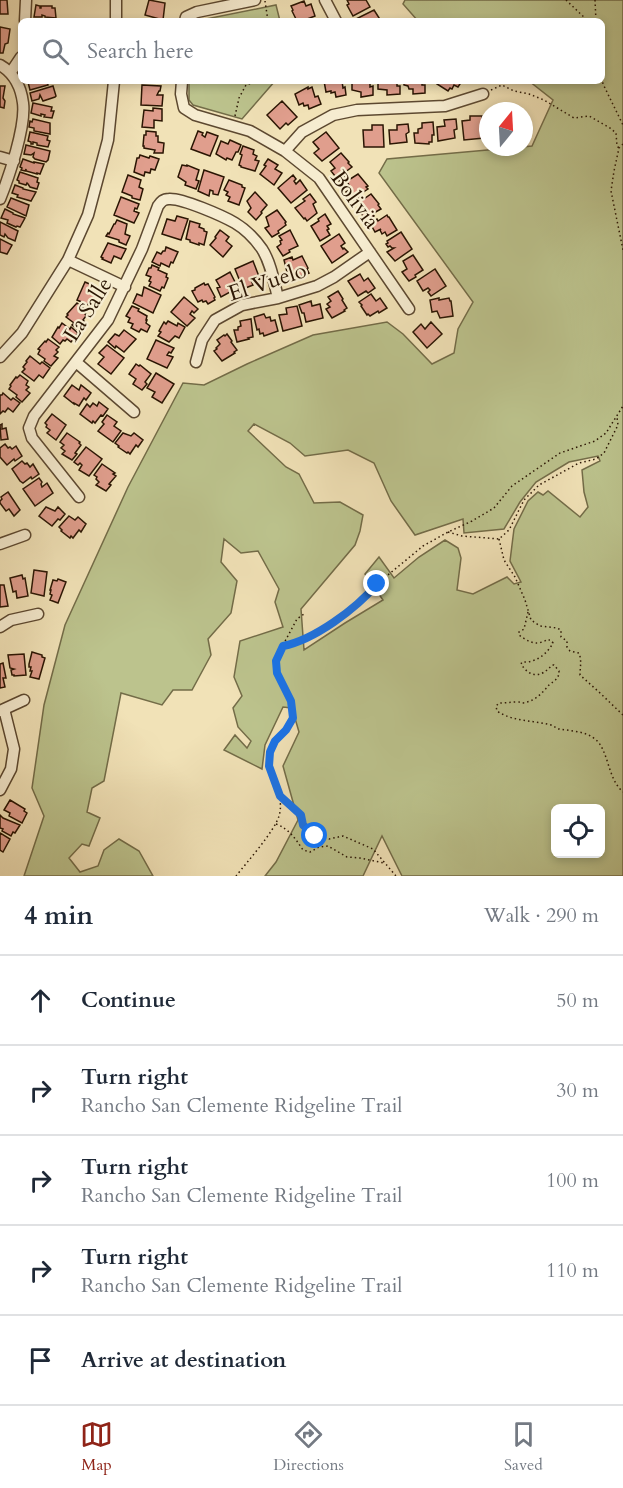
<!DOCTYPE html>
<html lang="en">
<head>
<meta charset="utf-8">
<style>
  body { margin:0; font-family:Cardo,serif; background:#f2f2f3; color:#1f2937 }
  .controls { position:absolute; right:18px; bottom:18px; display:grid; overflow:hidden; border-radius:9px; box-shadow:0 3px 9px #0003 }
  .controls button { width:54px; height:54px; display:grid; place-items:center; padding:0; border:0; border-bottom:2px solid #e0e1e3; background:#fff; color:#1f2937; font:30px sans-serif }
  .compass { position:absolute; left:479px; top:102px; width:54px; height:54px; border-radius:50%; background:#fff; box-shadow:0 3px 9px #0003; rotate:18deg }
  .stop { position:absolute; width:18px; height:18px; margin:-14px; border:4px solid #1a73e8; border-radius:50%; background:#fff }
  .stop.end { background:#1a73e8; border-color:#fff; box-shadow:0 2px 6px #0008 }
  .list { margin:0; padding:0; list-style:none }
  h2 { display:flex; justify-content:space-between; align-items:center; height:78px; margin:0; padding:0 24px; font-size:26px }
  h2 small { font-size:20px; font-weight:400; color:#747a83 }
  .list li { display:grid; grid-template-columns:39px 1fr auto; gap:18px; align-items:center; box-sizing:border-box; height:90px; padding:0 24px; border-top:2px solid #e0e1e3 }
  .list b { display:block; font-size:22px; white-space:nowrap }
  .list p { margin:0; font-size:20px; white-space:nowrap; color:#747a83 }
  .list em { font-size:20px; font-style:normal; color:#747a83 }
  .icon { flex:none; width:33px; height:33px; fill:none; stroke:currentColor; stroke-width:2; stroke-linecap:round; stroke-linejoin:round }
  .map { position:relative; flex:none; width:623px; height:876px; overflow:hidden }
  .search { position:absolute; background:#fff; box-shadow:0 3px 9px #0003; left:18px; right:18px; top:18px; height:66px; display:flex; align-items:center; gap:15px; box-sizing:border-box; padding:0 21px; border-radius:9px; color:#747a83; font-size:22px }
  .sheet { height:528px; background:#fff }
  nav { display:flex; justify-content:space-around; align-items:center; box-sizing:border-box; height:84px; border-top:2px solid #e0e1e3; background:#fff; font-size:16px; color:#747a83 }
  nav a { display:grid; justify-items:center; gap:3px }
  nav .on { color:#8f2418 }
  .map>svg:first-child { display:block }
  .green { fill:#bcc38d; stroke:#736c48; stroke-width:1.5; fill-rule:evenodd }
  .building { fill:#e09e8d; stroke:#2a1503; stroke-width:1.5 }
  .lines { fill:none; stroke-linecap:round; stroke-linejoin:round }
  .minor-casing { stroke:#5c4830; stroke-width:13 }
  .path { stroke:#2a1503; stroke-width:1.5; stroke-dasharray:1.5 3; stroke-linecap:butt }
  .minor { stroke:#f6ecd0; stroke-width:10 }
  .route { stroke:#1a73e8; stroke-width:8 }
  .labels { text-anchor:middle; stroke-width:4.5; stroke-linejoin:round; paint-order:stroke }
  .street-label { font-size:22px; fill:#2a1503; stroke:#f6ecd0 }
</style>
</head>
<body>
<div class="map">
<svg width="623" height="876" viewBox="0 0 623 876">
  <rect width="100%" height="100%" fill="#f1e2b7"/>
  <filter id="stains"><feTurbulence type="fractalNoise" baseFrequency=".00333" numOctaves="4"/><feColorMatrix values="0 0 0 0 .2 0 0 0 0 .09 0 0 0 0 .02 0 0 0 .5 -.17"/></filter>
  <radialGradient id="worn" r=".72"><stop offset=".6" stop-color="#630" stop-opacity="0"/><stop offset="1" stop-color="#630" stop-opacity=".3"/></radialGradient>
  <path class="green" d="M 405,0 L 623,0 L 623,876 L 402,876 L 382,836 L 363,876 L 265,876 L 276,862 L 298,820 L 283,766 L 299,732 L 292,708 L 283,707 L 265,745 L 262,769 L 224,750 L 235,735 L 247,748 L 251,741 L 238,727 L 233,708 L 242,696 L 234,677 L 240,641 L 283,627 L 275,602 L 279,589 L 258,551 L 241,553 L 224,539 L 221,562 L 237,581 L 231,613 L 208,639 L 211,655 L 192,690 L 173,690 L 162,705 L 121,693 L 104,781 L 92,788 L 87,812 L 100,818 L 89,846 L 82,844 L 69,858 L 80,872 L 98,866 L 104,850 L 119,839 L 139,851 L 153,876 L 24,876 L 44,816 L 32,788 L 44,705 L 65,625 L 128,487 L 183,383 L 204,385 L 247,364 L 313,335 L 387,322 L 403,334 L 432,364 L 454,353 L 458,329 L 473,302 L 379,173 L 387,159 L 532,146 L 553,100 L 529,81 L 602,81 L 602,21 L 418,21 L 403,4 ZM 254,424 L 290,443 L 305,456 L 348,450 L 374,463 L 391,501 L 415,535 L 463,519 L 464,533 L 504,529 L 520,502 L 536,482 L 569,462 L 598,456 L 600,461 L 582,470 L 584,492 L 588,507 L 580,517 L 548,491 L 543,495 L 538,492 L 528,501 L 514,529 L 510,561 L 521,582 L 514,584 L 507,577 L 473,594 L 457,590 L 461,558 L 458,548 L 445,540 L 419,557 L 394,578 L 379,557 L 365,574 L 383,600 L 345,623 L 304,650 L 301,609 L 355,545 L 360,531 L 363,515 L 340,502 L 314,503 L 299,474 L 286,467 L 248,431 ZM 556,808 L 600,808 L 600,854 L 556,854 Z
    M 276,5 L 280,21 L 196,21 Z
    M 189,81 L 275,81 L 242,119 L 193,105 L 189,100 Z"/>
  <path class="building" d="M 0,0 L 7,0 L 8,14 L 0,14 Z
    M 149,0 L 165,3 L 163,20 L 145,15 Z
    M 347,0 L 366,0 L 370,7 L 353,16 L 347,5 L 349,4 Z
    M 304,1 L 306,6 L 311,4 L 315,16 L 302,21 L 297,21 L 292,11 L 293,10 L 291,6 Z
    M 36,5 L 40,6 L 40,8 L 41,8 L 41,6 L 52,6 L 52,8 L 55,8 L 56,18 L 45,17 L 45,16 L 42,15 L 42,17 L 34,17 Z
    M 374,10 L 381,21 L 358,21 L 356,19 Z
    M 0,27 L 10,29 L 8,43 L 5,44 L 3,53 L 0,53 Z
    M 32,81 L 47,81 L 48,85 L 30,90 L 28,82 Z
    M 324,81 L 342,81 L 343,88 L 345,87 L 346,95 L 336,97 L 335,92 L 331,93 L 331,91 L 326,92 Z
    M 352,81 L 370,81 L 370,87 L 373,86 L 373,95 L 361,97 L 361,92 L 352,90 Z
    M 378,81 L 397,81 L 397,86 L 400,86 L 400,94 L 387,95 L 387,90 L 378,89 Z
    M 404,81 L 422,81 L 422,85 L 425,85 L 425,93 L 413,94 L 413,89 L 409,89 L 408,86 L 404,85 Z
    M 439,81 L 462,81 L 458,87 L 454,85 L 452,89 L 450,88 L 448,91 L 437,84 Z
    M 142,85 L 161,86 L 160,91 L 159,91 L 157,95 L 163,95 L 162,106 L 141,105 Z
    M 0,86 L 5,86 L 3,98 L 5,101 L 4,108 L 0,107 Z
    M 53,86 L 56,96 L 55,97 L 43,101 L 40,95 L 39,99 L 32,101 L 30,93 Z
    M 308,87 L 308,89 L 312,87 L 315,97 L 318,96 L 321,104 L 309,109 L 308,105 L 304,106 L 303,103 L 299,105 L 295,94 Z
    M 282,101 L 297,117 L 288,125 L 286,123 L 280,129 L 267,115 Z
    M 33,103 L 52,107 L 51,111 L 54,111 L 52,118 L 44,117 L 45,115 L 41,114 L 41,116 L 31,113 Z
    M 153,108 L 162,109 L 162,121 L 154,120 L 154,128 L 142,127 L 144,110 L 153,111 Z
    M 470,116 L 482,116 L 484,138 L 464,140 L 462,121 L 470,120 Z
    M 33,119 L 50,123 L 50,134 L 34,131 L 34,128 L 29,127 L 30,121 L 32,122 Z
    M 456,119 L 457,129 L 454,130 L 455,138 L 438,141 L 437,127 L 445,126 L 444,120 Z
    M 433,122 L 434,135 L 432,135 L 432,142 L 429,142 L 429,144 L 415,143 L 414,133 L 418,133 L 418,129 L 422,128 L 422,123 Z
    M 408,124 L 409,132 L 406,134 L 407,142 L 390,144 L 389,130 L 397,130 L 397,125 Z
    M 372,125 L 383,125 L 384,147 L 364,147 L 363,130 L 372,130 Z
    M 146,131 L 156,132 L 156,136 L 158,136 L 158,142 L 164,143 L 163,153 L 154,153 L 155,150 L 144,148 L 144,146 L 143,146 L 144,135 L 146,135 Z
    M 198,131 L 203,133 L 202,135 L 205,137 L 207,132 L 218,136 L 210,156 L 191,149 Z
    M 30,132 L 48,136 L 47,140 L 50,141 L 48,147 L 37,145 L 37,143 L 33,142 L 33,144 L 31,144 L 31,142 L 28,141 Z
    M 326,132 L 339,148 L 322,161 L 314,153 L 319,149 L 313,142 Z
    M 230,140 L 241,145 L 238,152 L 236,152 L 232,160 L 227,158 L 226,160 L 216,154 L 221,141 L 228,144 Z
    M 26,145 L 50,151 L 48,160 L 46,162 L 35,159 L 33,157 L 34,153 L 31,155 L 24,154 Z
    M 243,146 L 254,150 L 253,154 L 257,156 L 255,160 L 259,161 L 255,171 L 241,167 L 241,166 L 239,165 L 242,155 L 240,154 Z
    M 341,153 L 349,162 L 348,163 L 352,167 L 344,173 L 346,175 L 339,181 L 331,171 L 335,168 L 330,162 Z
    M 140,155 L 149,158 L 150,156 L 159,159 L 155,170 L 151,169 L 150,173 L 145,172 L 144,176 L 134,172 L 137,158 L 139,158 Z
    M 23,159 L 34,163 L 34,162 L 44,164 L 40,174 L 37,173 L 37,174 L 26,171 L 26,169 L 25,171 L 21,170 L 22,168 L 20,167 Z
    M 268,159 L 278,165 L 275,169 L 282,173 L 274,185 L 260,174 L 266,166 L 264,165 Z
    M 182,165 L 187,166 L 187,165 L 199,170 L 196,180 L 199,181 L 196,189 L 185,185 L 186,182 L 178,177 Z
    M 204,170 L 224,177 L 218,195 L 213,194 L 213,191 L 210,190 L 209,196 L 198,191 Z
    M 20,172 L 38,178 L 37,182 L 39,183 L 37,189 L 30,187 L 28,184 L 27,183 L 26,185 L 19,183 L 19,181 L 17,180 Z
    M 358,174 L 368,186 L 366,187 L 368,189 L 359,195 L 361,197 L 354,201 L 346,192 L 351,189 L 347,181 Z
    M 128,175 L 141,180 L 139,187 L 143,189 L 140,200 L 132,198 L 132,196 L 122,192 Z
    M 293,175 L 296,179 L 294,181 L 296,184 L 300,180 L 307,190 L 291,203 L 278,188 Z
    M 229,180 L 242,185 L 242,187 L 245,188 L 239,205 L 228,201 L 230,197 L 226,195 L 228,192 L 224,190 Z
    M 15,185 L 23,188 L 23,189 L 36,192 L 31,201 L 17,197 L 18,195 L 12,193 Z
    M 255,192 L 267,205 L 261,212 L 262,213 L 256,220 L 248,212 L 251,208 L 247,201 Z
    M 310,194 L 316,202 L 313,204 L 317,213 L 307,221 L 305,218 L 304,219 L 295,208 L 305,201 L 303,199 Z
    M 371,194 L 379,204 L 378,205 L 381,209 L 372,214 L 374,216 L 367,221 L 360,212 L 364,209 L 361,201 Z
    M 121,197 L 139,204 L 137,209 L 135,208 L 134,211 L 139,213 L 134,223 L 114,215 Z
    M 11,198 L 29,205 L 26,216 L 7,207 Z
    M 5,209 L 13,213 L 13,214 L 25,218 L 20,227 L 17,226 L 16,227 L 7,223 L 8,220 L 1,218 Z
    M 277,210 L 286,222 L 285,223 L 286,225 L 278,231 L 279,233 L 272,237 L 265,228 L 269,226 L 266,217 Z
    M 325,214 L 331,224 L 327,226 L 329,229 L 327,230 L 330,235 L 320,241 L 311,226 L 319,221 L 318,219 Z
    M 387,215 L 388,217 L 389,217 L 397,230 L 387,236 L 385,232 L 382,234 L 380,230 L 381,229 L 375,232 L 370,223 L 377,219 L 378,221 Z
    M 177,216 L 188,219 L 181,240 L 162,234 L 167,219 L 175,221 Z
    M 117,220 L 127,224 L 125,234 L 130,236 L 126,245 L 119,242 L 119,240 L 106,236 L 108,233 L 109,234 L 114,224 L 115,224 Z
    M 190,221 L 200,224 L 199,227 L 204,229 L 204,231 L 207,232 L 204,245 L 199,243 L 199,245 L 190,242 L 190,240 L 186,239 Z
    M 0,222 L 18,231 L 15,241 L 8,238 L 5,234 L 4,237 L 0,235 Z
    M 220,230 L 229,237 L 226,241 L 232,246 L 223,257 L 210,245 L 216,238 L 215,237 Z
    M 290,230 L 298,246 L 289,250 L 290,252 L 283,256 L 277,247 L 281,244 L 280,241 L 282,240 L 279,236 Z
    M 401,232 L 412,249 L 395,261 L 387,252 L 394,248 L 392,248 L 390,246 L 388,247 L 386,244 L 388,243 L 387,241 Z
    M 339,234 L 345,243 L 341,246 L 343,249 L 344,248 L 348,252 L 332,263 L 321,246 Z
    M 0,239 L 12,245 L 7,254 L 0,252 Z
    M 108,243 L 126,249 L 121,259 L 114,256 L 111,263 L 102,259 L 103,258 L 101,257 Z
    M 166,247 L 178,252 L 173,263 L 171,262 L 169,267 L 161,263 L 160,266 L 152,262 L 157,252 L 161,254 L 163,251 L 165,251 Z
    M 413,255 L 423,270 L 415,275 L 416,277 L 409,281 L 402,272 L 407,269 L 403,261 Z
    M 302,256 L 308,268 L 307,269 L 309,273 L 296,278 L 292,270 L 287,272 L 284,260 L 292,257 L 293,260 Z
    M 253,261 L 260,279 L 255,281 L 254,278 L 251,280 L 253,285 L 243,289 L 235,269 Z
    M 152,265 L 159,268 L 158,270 L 167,274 L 166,277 L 168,278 L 164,288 L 162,287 L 160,291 L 149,286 L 151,282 L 149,281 L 151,277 L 146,275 L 149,268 L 151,268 Z
    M 435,269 L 446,286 L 431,296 L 428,292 L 430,290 L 428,288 L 423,291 L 417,281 Z
    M 230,272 L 235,282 L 229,286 L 232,291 L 221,297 L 217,288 L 220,287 L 216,280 Z
    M 360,274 L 364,281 L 368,278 L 375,288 L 368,293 L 366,291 L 358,296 L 348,281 Z
    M 85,282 L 103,290 L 101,295 L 98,294 L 97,296 L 102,299 L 96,308 L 77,300 Z
    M 204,283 L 205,285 L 208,284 L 215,297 L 214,298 L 215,300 L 208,304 L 206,301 L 203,302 L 202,300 L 198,302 L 192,291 L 195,290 L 195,288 Z
    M 144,287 L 161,295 L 153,313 L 133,303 L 137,294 L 142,296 Z
    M 338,291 L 343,299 L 342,300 L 347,308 L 344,310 L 345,311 L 332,318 L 326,309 L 330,307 L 327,304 L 331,301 L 328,297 Z
    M 371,294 L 376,301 L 380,298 L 387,308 L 379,313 L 378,311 L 370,316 L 368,314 L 367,315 L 361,306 L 362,305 L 359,302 Z
    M 184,297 L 198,309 L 194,313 L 192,311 L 190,314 L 195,318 L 187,326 L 171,312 Z
    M 439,298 L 439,300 L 449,298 L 450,301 L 451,301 L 453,316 L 440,318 L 437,311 L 432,312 L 430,300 Z
    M 311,301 L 312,306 L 320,304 L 323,318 L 306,322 L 304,313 L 302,313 L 299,305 Z
    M 77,303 L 87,311 L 85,314 L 86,316 L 83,320 L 86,323 L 79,331 L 72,325 L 74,323 L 66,317 L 68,315 L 67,314 Z
    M 132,306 L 139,309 L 138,311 L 147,316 L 146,320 L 147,320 L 146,323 L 150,326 L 147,332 L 141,329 L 139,332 L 131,328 L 133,324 L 128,322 L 130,318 L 126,316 Z
    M 297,306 L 302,326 L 283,331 L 279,315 L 287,314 L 286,308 Z
    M 264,314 L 266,318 L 270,317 L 271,321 L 275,320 L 278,331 L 264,336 L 263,333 L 260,334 L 259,329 L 257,330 L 254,317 Z
    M 251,319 L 253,337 L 248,338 L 249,339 L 237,342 L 234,330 L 238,330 L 238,327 L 241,326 L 240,321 Z
    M 168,321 L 177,326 L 178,323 L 185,327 L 179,338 L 175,336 L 169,342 L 158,336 L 161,332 L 159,331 L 164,322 L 166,324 Z
    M 431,322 L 442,334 L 427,348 L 413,332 L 421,324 L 425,329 Z
    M 62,323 L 70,329 L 71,327 L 78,333 L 71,342 L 67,339 L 65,341 L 63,340 L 60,344 L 52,337 L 58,327 L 59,328 Z
    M 124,330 L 136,339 L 124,352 L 116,346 L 115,348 L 108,342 L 115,334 L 119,336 Z
    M 227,334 L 232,341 L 231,342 L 237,350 L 234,352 L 235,353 L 222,361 L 214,351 L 217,349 L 216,348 L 220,344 L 217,340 L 224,335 L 225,336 Z
    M 48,339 L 59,347 L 56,350 L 58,352 L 54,356 L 58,358 L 51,366 L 44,361 L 45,359 L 38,354 L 40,350 L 38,349 L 45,341 L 46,342 Z
    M 156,340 L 174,348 L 171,353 L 169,352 L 167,355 L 173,357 L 167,368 L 147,359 Z
    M 107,345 L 124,358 L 111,374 L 98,364 L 104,357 L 99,353 Z
    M 30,356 L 40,364 L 42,362 L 50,368 L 43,378 L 39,375 L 34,381 L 22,372 L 25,369 L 23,367 L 27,362 L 26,361 Z
    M 136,364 L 139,366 L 140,365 L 151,374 L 145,382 L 147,384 L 142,390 L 133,384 L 136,379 L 129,374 Z
    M 156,373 L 174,384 L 162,403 L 152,397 L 155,392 L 147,388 Z
    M 20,375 L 28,381 L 26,385 L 29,387 L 26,390 L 30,393 L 22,402 L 16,397 L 17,395 L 9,389 L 11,386 L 10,385 L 16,377 L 17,378 Z
    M 72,385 L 79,390 L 81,385 L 91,393 L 86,400 L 84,398 L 79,406 L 74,403 L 74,404 L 64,396 Z
    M 3,393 L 11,400 L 13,398 L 20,403 L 13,412 L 8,408 L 5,412 L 3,411 L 0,414 L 0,395 L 2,395 Z
    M 99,402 L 108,409 L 103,416 L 101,415 L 95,423 L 93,421 L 92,423 L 80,414 L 87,404 L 90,407 L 93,403 L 97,406 Z
    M 52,414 L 66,425 L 56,440 L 47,433 L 50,430 L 46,427 L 47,425 L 45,423 Z
    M 107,415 L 117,422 L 114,426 L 121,431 L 113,442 L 98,431 L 104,424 L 102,422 Z
    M 2,424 L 2,429 L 6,428 L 8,439 L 1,440 L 0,425 Z
    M 67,433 L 80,442 L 79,443 L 81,445 L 75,453 L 77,454 L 72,460 L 62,454 L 65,451 L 61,448 L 64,445 L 60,442 Z
    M 123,433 L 131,436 L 134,433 L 143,440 L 138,447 L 136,445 L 130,454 L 128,452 L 127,453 L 118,447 L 119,446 L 115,443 Z
    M 5,444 L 8,448 L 10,447 L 12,449 L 16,446 L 22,456 L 15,461 L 14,459 L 7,465 L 0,457 L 0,448 Z
    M 86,447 L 102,459 L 89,476 L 79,470 L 82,465 L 80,463 L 78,465 L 74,462 Z
    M 22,461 L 25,464 L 27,463 L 30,467 L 33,464 L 39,474 L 32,479 L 31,477 L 23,483 L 20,481 L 12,469 Z
    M 102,464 L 115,473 L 113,474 L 116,476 L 109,484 L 111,485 L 106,491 L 96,485 L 99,482 L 96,479 L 97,477 L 94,475 Z
    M 39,478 L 42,482 L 41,484 L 42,487 L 47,483 L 53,493 L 35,506 L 23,489 Z
    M 8,492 L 20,510 L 14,516 L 9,509 L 6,511 L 0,503 L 0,501 L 2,499 L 1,497 Z
    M 46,507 L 55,511 L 58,507 L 65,514 L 60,520 L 58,519 L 52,526 L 39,516 Z
    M 69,516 L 75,520 L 78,517 L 86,524 L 81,532 L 79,530 L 73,538 L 71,536 L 70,538 L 61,531 L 62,530 L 59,527 Z
    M 34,570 L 47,572 L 44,596 L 31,593 Z
    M 22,575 L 23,579 L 25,578 L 28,596 L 17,598 L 16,591 L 13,592 L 10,578 Z
    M 58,579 L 66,582 L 58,603 L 50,600 L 52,595 L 50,594 L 51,590 L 50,590 L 53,580 L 57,581 Z
    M 0,585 L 4,585 L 8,606 L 0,607 Z
    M 32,652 L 42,655 L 42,657 L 45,658 L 39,679 L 30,677 L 32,671 L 30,671 L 31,667 L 29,667 L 29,664 Z
    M 24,654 L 26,675 L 14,676 L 14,675 L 12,675 L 11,670 L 14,669 L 10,668 L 8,655 Z
    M 3,663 L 6,678 L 3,678 L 5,687 L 0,688 L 0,664 Z
    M 10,800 L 25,809 L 24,811 L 27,813 L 22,823 L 9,816 L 10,813 L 4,810 Z
    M 0,815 L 3,818 L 20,825 L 15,833 L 13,832 L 11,836 L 2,831 L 3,829 L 0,828 Z
    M 0,833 L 10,839 L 3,852 L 0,850 Z"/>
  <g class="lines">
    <g class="minor-casing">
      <path id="minor" d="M 325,0 L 336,21
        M 25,21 L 26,0
        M 116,21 L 116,0
        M 185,21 L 186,17 L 197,12 L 255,0
        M 0,65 C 14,73 21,87 23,103 C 26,126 9,177 0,199
        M 11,72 L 21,57
        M 182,81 L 181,94 L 184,108 L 195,115 L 250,131 L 285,151 L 319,178 L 409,309
        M 285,151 L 302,132 L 333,115 L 357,110 L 445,106 L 483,94
        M 0,157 L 14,161
        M 68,260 L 125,287
        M 0,357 L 22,333 L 68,260 L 88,215 L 108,140 L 114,81
        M 76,362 L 134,412
        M 196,362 L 202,340 L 215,320 L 242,305 L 278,298 L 317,286 L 334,277 L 370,252
        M 79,497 L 32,438 L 29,428 L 34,416 L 108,320 L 142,249 L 158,206 C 161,202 163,199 169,199 C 182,198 223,216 235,223 C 245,229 255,239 262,249 C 271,263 274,282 278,298
        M 0,544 L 25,535
        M 0,627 L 11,620 L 38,614
        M 0,711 L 24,700
        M 0,790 L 11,769 L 14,749 L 4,709"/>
    </g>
    <path class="path" d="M 566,0 L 588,21
      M 595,0 L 596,21
      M 265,1 L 268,21
      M 602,78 L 603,84 L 623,125
      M 491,90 L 502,85 L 514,91 L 529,94 L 544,100 L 574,118 L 589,116 L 610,128 L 616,133 L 617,146 L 619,148
      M 235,116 L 239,98 L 246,85 L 257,81
      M 623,144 L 619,148 L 614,171 L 611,191 L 623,250
      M 448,532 L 462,536 L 499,539 L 509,530 L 524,500 L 539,485 L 579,463 L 596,459 L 604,453 L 618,425 L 617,417
      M 499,539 L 504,560 L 515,577 L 525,600 L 531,620 L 540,626 L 557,628 L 561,630 L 561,637 L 567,641 L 567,647 L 570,651 L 579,653 C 582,661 580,667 580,675 L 600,693 L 623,715
      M 528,612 L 524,629 L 519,632 L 519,635 C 526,640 533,645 542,642 C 551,639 542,640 551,640 L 553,643 C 547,654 536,663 522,662 L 521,664 C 530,678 541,678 552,665 L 554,665 L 559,671 C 559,679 555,680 549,685 C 543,692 536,700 527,702 C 522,704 523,702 518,702 C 511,702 505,703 499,703 L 496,706 L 497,711 C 513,722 533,720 551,725 C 554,726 556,728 559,729 C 571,731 585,731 595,739 C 609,750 607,778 623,792
      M 283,645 L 297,619 L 304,614
      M 281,797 L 301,815 L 303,825 L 315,836 L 329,839 L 343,836 L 373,849 L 396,876
      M 276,824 C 289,829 295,838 303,850 L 310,852 L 319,847 L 328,846 L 347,857 L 360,858 L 384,863
      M 236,876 C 247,862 274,832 279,816 C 286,793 265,775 270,753 C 273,741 286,729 293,718 L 291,701 L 277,673 L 276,661 L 283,646 L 294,644 L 314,635 L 346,612 L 366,598 L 377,584 L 423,546 L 448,532 L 472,521 L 494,508 L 512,486 L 560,453 L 595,441 L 606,433 L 623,406"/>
    <use href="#minor" class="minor"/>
  </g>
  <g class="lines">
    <path class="route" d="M 315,836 L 303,825 L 301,815 L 280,796 L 269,766 L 270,752 L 275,741 L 286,730 L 293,718 L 291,701 L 277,673 L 276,661 L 283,646 C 314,640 356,609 377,584"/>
  </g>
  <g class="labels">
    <g class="street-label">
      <text transform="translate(356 199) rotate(54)" y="8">Bolivia</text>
      <text transform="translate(267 281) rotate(-18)" y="8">El Vuelo</text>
      <text transform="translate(87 309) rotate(-58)" y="8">La Salle</text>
    </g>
  </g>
  <rect width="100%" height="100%" filter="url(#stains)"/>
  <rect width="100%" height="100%" fill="url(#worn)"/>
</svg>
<div class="controls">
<button><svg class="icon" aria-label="locate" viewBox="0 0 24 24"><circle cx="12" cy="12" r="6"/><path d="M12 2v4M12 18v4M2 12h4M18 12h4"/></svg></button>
</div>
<svg class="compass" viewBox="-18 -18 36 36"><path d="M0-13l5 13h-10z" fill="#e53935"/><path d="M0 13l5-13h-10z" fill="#747a83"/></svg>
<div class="stop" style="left:315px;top:836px"></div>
<div class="stop end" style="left:377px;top:584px"></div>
<div class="search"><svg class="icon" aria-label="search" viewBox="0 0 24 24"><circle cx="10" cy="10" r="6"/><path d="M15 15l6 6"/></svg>Search here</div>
</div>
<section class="sheet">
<h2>4 min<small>Walk · 290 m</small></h2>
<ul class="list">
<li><svg class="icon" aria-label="ahead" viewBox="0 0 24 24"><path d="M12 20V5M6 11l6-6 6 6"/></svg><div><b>Continue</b></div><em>50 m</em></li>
<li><svg class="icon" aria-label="right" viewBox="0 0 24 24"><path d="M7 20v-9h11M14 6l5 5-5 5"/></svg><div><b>Turn right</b><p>Rancho San Clemente Ridgeline Trail</p></div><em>30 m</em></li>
<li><svg class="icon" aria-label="right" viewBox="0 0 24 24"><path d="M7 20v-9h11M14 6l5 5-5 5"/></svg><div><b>Turn right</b><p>Rancho San Clemente Ridgeline Trail</p></div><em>100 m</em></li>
<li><svg class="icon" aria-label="right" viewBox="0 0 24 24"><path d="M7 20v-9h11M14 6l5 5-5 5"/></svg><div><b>Turn right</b><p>Rancho San Clemente Ridgeline Trail</p></div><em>110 m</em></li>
<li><svg class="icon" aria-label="arrive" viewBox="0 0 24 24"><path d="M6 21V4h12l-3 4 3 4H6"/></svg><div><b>Arrive at destination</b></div></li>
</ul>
</section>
<nav>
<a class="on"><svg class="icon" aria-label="map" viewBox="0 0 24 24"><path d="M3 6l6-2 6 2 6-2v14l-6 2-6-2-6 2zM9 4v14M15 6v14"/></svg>Map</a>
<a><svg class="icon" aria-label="directions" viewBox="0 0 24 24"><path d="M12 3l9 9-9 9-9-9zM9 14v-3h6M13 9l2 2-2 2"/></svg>Directions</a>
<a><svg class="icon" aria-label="saved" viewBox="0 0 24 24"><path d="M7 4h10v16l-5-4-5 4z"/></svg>Saved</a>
</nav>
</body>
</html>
